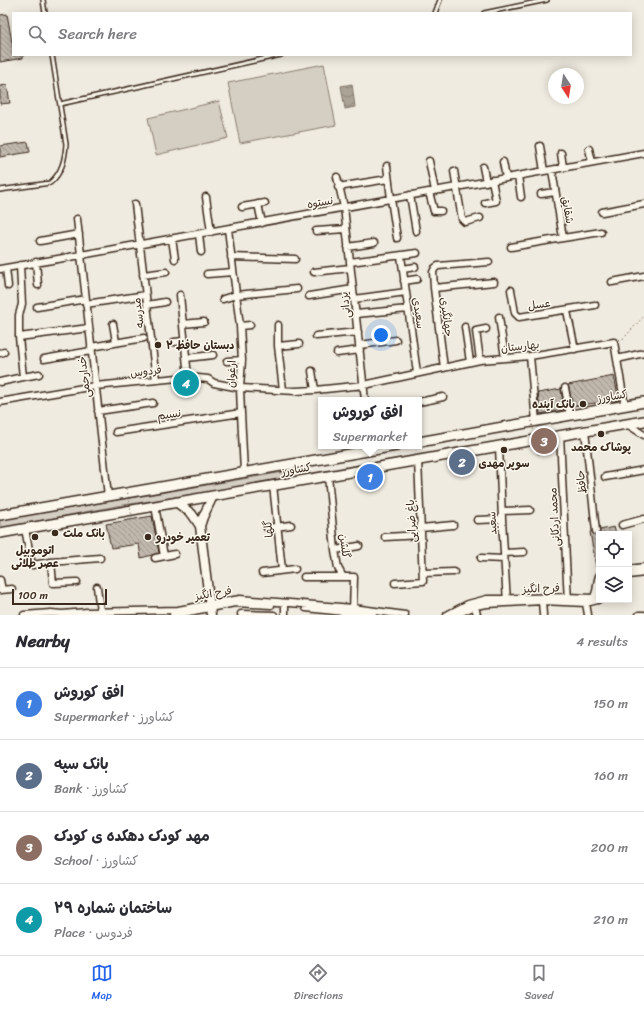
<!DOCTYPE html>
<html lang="en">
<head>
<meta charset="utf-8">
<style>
  body { margin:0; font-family:Sriracha,"Playpen Sans Arabic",sans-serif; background:#f2f2f3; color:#2b2b33 }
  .controls { position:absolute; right:12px; bottom:12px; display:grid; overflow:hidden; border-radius:0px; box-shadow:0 2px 10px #0003 }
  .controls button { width:36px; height:36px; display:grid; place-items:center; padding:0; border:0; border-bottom:1px solid #e1e1e2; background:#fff; color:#2b2b33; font:20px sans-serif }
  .compass { position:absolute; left:548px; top:68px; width:36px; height:36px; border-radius:50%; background:#fff; box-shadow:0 2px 10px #0003; rotate:168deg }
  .scale { position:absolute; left:12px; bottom:10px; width:95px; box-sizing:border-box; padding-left:4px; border:2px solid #3b2a1e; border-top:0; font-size:11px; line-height:14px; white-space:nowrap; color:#3b2a1e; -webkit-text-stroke:3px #fbf7ec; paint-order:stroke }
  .you { position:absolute; left:381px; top:335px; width:14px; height:14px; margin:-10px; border:3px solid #fff; border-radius:50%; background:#1a73e8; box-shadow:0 0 0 6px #1a73e833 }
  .badge { display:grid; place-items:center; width:26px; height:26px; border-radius:50%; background:#2563eb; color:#fff; font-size:13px; font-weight:700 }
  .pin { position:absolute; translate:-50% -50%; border:2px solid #fff; box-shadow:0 1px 4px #0006 }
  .popup { position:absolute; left:318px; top:397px; width:104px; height:52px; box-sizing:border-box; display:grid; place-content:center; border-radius:0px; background:#fff; filter:drop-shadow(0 1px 3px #0005); font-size:13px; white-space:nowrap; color:#7c7c81 }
  .popup b { font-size:15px; color:#2b2b33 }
  .popup::after { content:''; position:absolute; left:50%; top:100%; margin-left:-8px; border:8px solid transparent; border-top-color:#fff }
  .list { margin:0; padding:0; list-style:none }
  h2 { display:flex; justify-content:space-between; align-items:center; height:52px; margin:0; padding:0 16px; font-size:17px }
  h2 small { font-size:13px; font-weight:400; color:#7c7c81 }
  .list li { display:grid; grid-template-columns:26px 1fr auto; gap:12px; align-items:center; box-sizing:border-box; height:72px; padding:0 16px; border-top:1px solid #e1e1e2 }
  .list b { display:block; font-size:15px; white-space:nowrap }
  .list p { margin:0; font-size:13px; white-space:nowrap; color:#7c7c81 }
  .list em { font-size:13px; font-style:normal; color:#7c7c81 }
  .icon { flex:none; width:22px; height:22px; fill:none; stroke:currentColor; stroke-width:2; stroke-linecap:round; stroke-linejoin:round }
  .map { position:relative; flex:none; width:644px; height:615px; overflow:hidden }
  .search { position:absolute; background:#fff; box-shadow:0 2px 10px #0003; left:12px; right:12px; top:12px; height:44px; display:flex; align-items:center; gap:10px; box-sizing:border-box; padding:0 14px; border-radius:0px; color:#7c7c81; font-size:15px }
  .sheet { height:340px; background:#fff }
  nav { display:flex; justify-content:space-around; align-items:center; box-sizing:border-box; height:56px; border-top:1px solid #e1e1e2; background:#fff; font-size:11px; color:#7c7c81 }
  nav a { display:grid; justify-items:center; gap:2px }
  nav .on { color:#2563eb }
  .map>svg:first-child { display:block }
  .green { fill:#d5cec3; stroke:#887c70 }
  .water { fill:url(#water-waves); stroke:#7f7367 }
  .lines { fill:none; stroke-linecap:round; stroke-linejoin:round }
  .stream { stroke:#7f7367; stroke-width:2 }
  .building { fill:url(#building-back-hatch); stroke:#3b2a1e }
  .lane-casing { stroke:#3b2a1e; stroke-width:6 }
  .street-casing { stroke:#3b2a1e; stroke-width:9 }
  .secondary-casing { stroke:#3b2a1e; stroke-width:11 }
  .primary-casing { stroke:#3b2a1e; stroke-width:12 }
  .path { stroke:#3b2a1e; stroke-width:1; stroke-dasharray:1 3; stroke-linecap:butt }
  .lane { stroke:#fbf7ec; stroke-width:3 }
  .street { stroke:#fbf7ec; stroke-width:6 }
  .secondary { stroke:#fbf7ec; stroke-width:8 }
  .primary { stroke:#fbf7ec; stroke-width:9 }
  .path-bridge { stroke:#3b2a1e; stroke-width:1; stroke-dasharray:1 3; stroke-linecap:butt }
  .poi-dot { fill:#3b2a1e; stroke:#fbf7ec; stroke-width:1.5 }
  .labels { text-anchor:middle; stroke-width:3; stroke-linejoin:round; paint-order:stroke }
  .street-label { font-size:11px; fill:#3b2a1e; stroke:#fbf7ec }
  .poi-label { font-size:11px; font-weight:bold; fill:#3b2a1e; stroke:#fbf7ec; text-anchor:start }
</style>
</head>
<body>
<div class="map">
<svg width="644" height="615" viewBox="0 0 644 615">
  <defs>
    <pattern id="water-waves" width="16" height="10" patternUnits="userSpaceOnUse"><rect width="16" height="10" fill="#aca397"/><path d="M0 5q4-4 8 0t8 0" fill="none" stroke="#8d857b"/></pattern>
    <pattern id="building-back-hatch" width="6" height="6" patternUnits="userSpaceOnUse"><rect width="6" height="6" fill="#c0b8ad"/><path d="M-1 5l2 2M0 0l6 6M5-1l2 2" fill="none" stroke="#9d968c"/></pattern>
  </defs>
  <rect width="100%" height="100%" fill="#f0ebe0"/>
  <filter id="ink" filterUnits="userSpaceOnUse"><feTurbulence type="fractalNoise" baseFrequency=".025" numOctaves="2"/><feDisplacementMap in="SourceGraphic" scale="8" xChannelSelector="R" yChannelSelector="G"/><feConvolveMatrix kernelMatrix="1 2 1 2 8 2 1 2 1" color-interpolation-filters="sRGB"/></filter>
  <g filter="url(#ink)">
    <path class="green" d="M 324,64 L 336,125 L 240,143 L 228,83 Z
      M 219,101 L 228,138 L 156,155 L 148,118 Z
      M 290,471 L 293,473 L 291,477 L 240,487 L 117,506 L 0,528 L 0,520 Z"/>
    <path class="water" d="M 352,84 L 355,107 L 345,109 L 341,86 Z"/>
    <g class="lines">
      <path class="stream" d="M 150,614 L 172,613"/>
    </g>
    <path class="building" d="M 7,14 L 13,48 L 13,55 L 23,55 L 23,58 L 0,62 L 0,15 Z
      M 7,85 L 10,103 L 0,104 L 0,86 Z
      M 28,142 L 30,152 L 0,157 L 0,146 Z
      M 614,376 L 619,400 L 573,406 L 568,385 Z
      M 561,389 L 564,410 L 540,414 L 538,393 Z
      M 152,516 L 159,553 L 141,558 L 139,544 L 111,548 L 106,524 Z
      M 614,527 L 616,534 L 599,534 L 600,530 Z
      M 592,531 L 595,535 L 599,534 L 599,566 L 596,567 L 590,532 Z"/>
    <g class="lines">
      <g class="lane-casing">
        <path id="lane" d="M 43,0 L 45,13
          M 435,13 L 440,0
          M 484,13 L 547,0
          M 60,104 L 281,55
          M 0,190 L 50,183 C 62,173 65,159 66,144 L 52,55"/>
      </g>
      <g class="street-casing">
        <path id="street" d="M 540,146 L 544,171
          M 589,149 L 592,162
          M 561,153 L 563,167
          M 429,161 L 435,191
          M 503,162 L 506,178
          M 387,166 L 391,199 L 397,238
          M 483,167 L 486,182
          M 552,170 L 563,238 L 601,232
          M 454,171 L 462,219 L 465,222 L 480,218
          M 518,176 L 521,197
          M 337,177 L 344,207 L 365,400
          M 338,187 L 388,179
          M 429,192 L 434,211 L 441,211
          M 541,194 L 555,192
          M 410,195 L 416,231
          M 206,197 L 211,232
          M 485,203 L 496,201 L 492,180
          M 135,204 L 156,380
          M 258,204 L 262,223
          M 242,207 L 265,203
          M 602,212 L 644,204
          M 77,219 L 108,496
          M 228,229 L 240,326 L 242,360 L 240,388 L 241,413 L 244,472
          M 316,231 L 346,229
          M 199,234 L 201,252
          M 172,239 L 175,259
          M 40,241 L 79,234
          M 348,247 L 374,243
          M 511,247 L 563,238
          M 401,256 L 417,373
          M 231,257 L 295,259
          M 36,262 L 38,285
          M 350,262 L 417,253
          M 6,268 L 8,286
          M 0,269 L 81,255 L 644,153
          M 403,269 L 415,267
          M 314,272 L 350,268
          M 207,274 L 233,272
          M 143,275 L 166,272
          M 404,281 L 417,279
          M 612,282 L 644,276
          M 434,288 L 494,282
          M 511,290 L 515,313 L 519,317 L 595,305
          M 180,295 L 188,377
          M 309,296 L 353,289
          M 223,299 L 236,295 L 297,289
          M 354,299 L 406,292
          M 86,304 L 146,295
          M 147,305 L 165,302
          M 37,307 L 86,299
          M 567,311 L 575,349
          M 356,314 L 408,309
          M 499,317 L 505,358
          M 113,324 L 116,342
          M 183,324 L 204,322
          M 278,325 L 278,346
          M 240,326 L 250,325
          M 465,327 L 470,362
          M 316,336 L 358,332
          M 19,337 L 89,328
          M 174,342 L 184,341
          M 360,345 L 396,340
          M 91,347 L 144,338
          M 0,353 L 4,352
          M 337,353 L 360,350
          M 530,356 L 536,422
          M 186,358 L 213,355
          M 44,359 L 91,351
          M 617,359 L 644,353
          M 480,360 L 476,331 L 486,329
          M 227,361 L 242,360
          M 444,368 L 434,288 L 433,272 L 435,268 L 438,266 L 489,262
          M 312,371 L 315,390
          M 23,377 L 39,374
          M 0,382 L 23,377 L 19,337 L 19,315 L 22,304 L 20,265
          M 565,388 L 570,415
          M 283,390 L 278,346 L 299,344
          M 0,402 L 95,386 L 188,377 L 208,379 L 214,383 L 240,388 L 296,391 L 315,390 L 364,385 L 480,360 L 530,356 L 614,342 L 625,406
          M 419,402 L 443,397
          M 98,411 L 153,403
          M 627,424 L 644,435
          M 585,431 L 596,531
          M 116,432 L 241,413
          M 560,435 L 568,602
          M 499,446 L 502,519 L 507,603
          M 328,476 L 335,550 L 338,568 L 343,577 L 354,577 L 353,612
          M 605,477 L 644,470
          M 273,485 L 282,570
          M 155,506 L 164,556
          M 502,511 L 530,510
          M 477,520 L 502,519
          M 622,525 L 644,519
          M 267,528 L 291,525
          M 421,528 L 453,525
          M 25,529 L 32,565 L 51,562 L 53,583 L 77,582
          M 385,537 L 421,535
          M 335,550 L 359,546
          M 504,553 L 524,552
          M 155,558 L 175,554
          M 481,558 L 504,559
          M 51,562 L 100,558
          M 629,569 L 644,567
          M 262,573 L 295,569
          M 423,573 L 454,572
          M 629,575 L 644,573
          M 304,577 L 343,577
          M 0,580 L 2,590
          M 395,583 L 423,581 L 418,460
          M 97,587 L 100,611
          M 0,590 L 12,589
          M 542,601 L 543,615
          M 586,603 L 588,615
          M 475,606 L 477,615
          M 306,608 L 372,615
          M 241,614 L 274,615
          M 24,615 L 51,613 L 62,614 L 87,612 L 178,610 L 240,599 L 353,608 L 405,615
          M 173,615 L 235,603 L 271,605
          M 285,615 L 285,606
          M 447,615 L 468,604 L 487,599 L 567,597 L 593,598 C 598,592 596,583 599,576
          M 455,615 L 475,606 L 487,604 L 542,601 L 586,603 L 598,600 L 599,593
          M 639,615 L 644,615"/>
      </g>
      <g class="secondary-casing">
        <path id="secondary" d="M 176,502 L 192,514 L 200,526 L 211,615
          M 200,526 L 203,517 L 213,496"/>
      </g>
      <g class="primary-casing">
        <path id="primary" d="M 419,442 L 644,402
          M 0,515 L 396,446
          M 0,533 L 644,421"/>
      </g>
      <path class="path" d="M 619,340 L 624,338 L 644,316
        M 538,454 L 543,451 L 541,447"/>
      <use href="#lane" class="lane"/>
      <use href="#street" class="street"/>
      <use href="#secondary" class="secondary"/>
      <use href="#primary" class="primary"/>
      <path class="path-bridge" d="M 531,417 L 538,454
        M 127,489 L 132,518"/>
    </g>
  </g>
  <g class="poi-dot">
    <circle cx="158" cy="345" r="4"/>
    <circle cx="583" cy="404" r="4"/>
    <circle cx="601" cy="434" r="4"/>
    <circle cx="504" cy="450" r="4"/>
    <circle cx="55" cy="533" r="4"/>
    <circle cx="35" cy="537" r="4"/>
    <circle cx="148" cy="537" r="4"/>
  </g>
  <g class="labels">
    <g class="street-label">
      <text transform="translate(320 202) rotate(-10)" y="4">نستوه</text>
      <text transform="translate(568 210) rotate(80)" y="4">شقایق</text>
      <text transform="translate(539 304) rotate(-8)" y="4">عسل</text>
      <text transform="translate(345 305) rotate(-97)" y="4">یزدانی</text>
      <text transform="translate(138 313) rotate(-97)" y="4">مدرسه</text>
      <text transform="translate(419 313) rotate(82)" y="4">سعیدی</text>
      <text transform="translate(447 317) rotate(83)" y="4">جهانگیری</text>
      <text transform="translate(520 346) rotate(-6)" y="4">بهارستان</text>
      <text transform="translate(146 371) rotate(-6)" y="4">فردوس</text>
      <text transform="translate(231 374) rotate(-88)" y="4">ارغوان</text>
      <text transform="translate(84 377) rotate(-97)" y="4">خدارحمی</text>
      <text transform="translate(612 396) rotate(-10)" y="4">کشاورز</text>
      <text transform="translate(169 414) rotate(-8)" y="4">نسیم</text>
      <text transform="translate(296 469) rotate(-10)" y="4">کشاورز</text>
      <text transform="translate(581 482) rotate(-97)" y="4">حافظ</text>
      <text transform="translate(554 517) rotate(-93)" y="4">محمد اردکانی</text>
      <text transform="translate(411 521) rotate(-93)" y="4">باغ ضرایی</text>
      <text transform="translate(492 523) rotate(-93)" y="4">سعید</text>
      <text transform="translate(268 529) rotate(-96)" y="4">گلها</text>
      <text transform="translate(345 546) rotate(83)" y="4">گلشن</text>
      <text transform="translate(541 588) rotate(-2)" y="4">فرح انگیز</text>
      <text transform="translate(213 593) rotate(-10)" y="4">فرح انگیز</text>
    </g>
    <g class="poi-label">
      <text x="166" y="349">دبستان حافظ ۲</text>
      <text x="575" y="408" text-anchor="end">بانک آینده</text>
      <text x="601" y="451" text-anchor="middle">پوشاک محمد</text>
      <text x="504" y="467" text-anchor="middle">سوپر مهدی</text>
      <text x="63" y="537">بانک ملت</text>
      <text x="156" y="541">تعمیر خودرو</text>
      <text x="35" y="554" text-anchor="middle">اتوموبیل<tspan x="35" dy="13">عصر طلائی</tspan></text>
    </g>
  </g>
</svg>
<div class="controls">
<button><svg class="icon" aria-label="locate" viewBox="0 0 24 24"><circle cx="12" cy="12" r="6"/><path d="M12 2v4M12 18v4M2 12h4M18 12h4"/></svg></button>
<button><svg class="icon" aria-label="layers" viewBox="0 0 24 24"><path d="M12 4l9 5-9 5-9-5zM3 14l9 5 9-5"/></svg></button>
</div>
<svg class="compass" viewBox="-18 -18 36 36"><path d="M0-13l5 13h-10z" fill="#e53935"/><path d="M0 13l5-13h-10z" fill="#7c7c81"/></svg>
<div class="scale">100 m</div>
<div class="you"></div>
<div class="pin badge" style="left:370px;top:477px;background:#3f7fe0">1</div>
<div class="popup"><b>افق کوروش</b>Supermarket</div>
<div class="pin badge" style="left:462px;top:462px;background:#5c6f8a">2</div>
<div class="pin badge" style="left:544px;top:441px;background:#8d6e63">3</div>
<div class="pin badge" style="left:186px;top:383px;background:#0f9aa8">4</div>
<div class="search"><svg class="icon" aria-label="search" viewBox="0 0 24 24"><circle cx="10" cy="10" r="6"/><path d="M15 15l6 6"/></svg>Search here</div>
</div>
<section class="sheet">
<h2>Nearby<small>4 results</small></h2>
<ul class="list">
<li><span class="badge" style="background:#3f7fe0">1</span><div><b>افق کوروش</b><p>Supermarket · کشاورز</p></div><em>150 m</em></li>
<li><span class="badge" style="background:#5c6f8a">2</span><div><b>بانک سپه</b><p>Bank · کشاورز</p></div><em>160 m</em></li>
<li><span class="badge" style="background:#8d6e63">3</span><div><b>مهد کودک دهکده ی کودک</b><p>School · کشاورز</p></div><em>200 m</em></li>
<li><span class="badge" style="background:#0f9aa8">4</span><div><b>ساختمان شماره ۲۹</b><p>Place · فردوس</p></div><em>210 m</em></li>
</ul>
</section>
<nav>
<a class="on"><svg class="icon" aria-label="map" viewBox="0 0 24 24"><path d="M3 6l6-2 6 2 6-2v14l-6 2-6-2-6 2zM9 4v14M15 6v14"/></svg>Map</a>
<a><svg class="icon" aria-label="directions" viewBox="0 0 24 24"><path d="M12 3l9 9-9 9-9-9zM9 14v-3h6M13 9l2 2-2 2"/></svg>Directions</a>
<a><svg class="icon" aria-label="saved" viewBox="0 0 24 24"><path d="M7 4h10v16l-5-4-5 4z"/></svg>Saved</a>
</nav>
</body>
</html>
